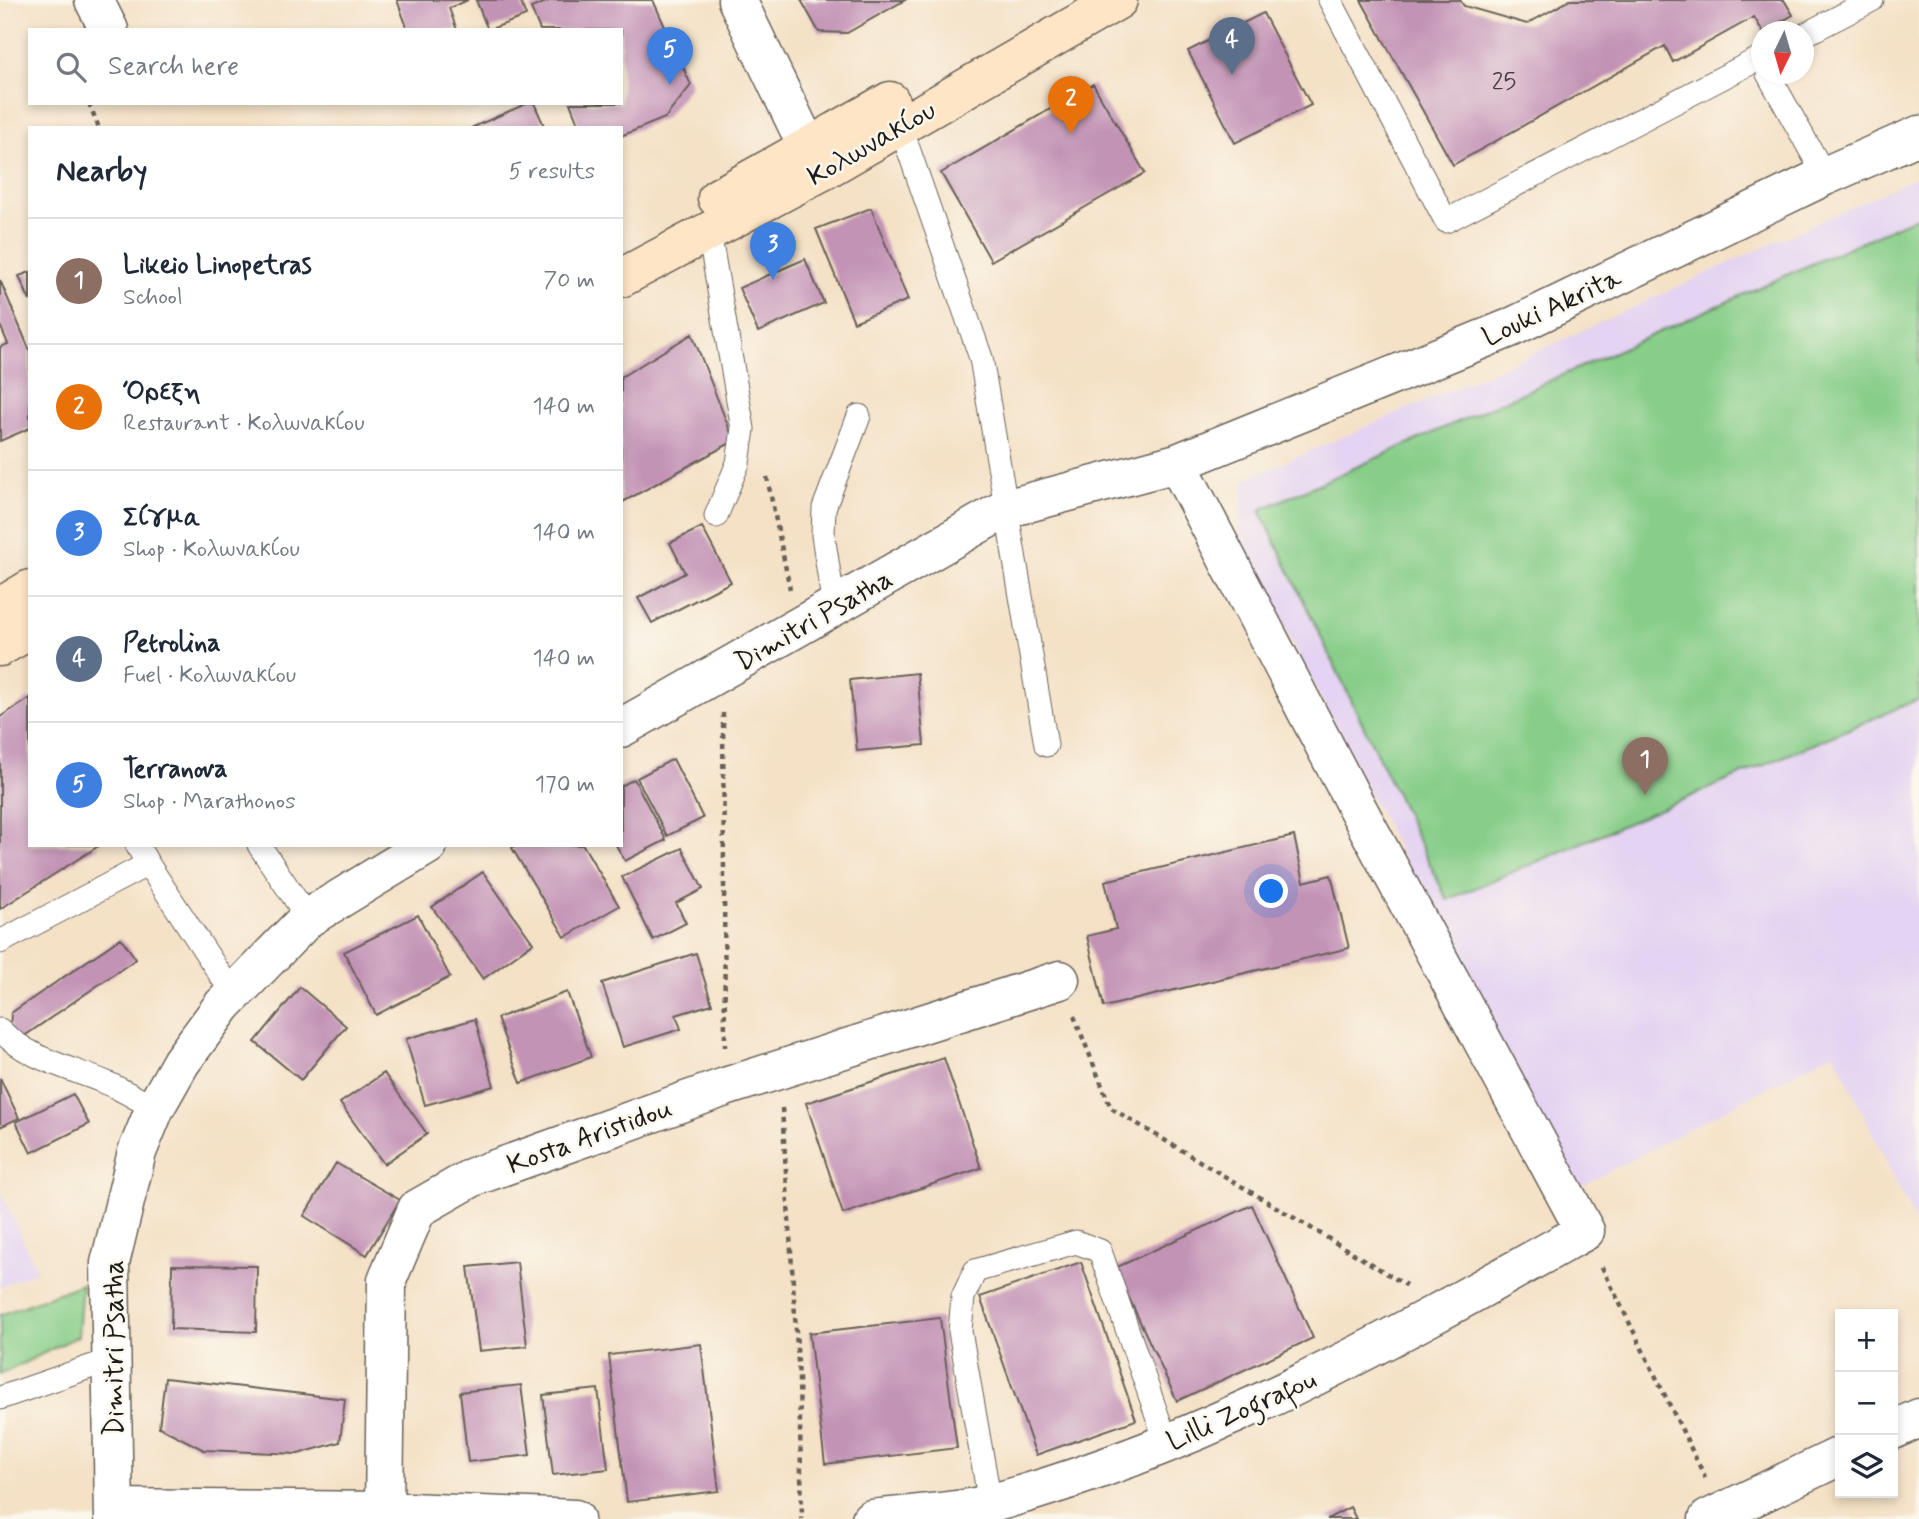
<!DOCTYPE html>
<html lang="en">
<head>
<meta charset="utf-8">
<style>
  body { margin:0; font-family:Mynerve,sans-serif; background:#f6f6f7; color:#1f2937 }
  .controls { position:absolute; right:21px; bottom:21px; display:grid; overflow:hidden; border-radius:0px; box-shadow:0 4px 10px #0003 }
  .controls button { width:63px; height:63px; display:grid; place-items:center; padding:0; border:0; border-bottom:2px solid #e0e1e3; background:#fff; color:#1f2937; font:35px sans-serif }
  .compass { position:absolute; left:1751px; top:21px; width:63px; height:63px; border-radius:50%; background:#fff; box-shadow:0 4px 10px #0003; rotate:185deg }
  .you { position:absolute; left:1272px; top:892px; width:24px; height:24px; margin:-18px; border:5px solid #fff; border-radius:50%; background:#1a73e8; box-shadow:0 0 0 10px #1a73e833 }
  .badge { display:grid; place-items:center; width:46px; height:46px; border-radius:50%; background:#b5179e; color:#fff; font-size:23px; font-weight:700 }
  .pin { position:absolute; translate:-50% -58px; filter:drop-shadow(0 2px 4px #0008) }
  .pin::after { content:''; position:absolute; top:37px; width:24px; height:21px; background:inherit; clip-path:polygon(0 0,100% 0,50% 100%) }
  .list { margin:0; padding:0; list-style:none }
  h2 { display:flex; justify-content:space-between; align-items:center; height:91px; margin:0; padding:0 28px; font-size:30px }
  h2 small { font-size:23px; font-weight:400; color:#747a83 }
  .list li { display:grid; grid-template-columns:46px 1fr auto; gap:21px; align-items:center; box-sizing:border-box; height:126px; padding:0 28px; border-top:2px solid #e0e1e3 }
  .list b { display:block; font-size:26px; white-space:nowrap }
  .list p { margin:0; font-size:23px; white-space:nowrap; color:#747a83 }
  .list em { font-size:23px; font-style:normal; color:#747a83 }
  .icon { flex:none; width:38px; height:38px; fill:none; stroke:currentColor; stroke-width:2; stroke-linecap:round; stroke-linejoin:round }
  .map { position:relative; flex:none; width:1919px; height:1519px; overflow:hidden }
  .search { position:absolute; background:#fff; box-shadow:0 4px 10px #0003; left:28px; top:28px; width:595px; height:77px; display:flex; align-items:center; gap:18px; box-sizing:border-box; padding:0 24px; border-radius:0px; color:#747a83; font-size:26px }
  .panel { position:absolute; background:#fff; box-shadow:0 4px 10px #0003; left:28px; top:126px; width:595px; height:721px; border-radius:0px }
  .map>svg:first-child { display:block }
  .built { fill:#e4d3f2 }
  .green { fill:#88ce89; stroke:#527552; stroke-width:2 }
  .building { fill:#c393b6 }
  .lines { fill:none; stroke-linecap:round; stroke-linejoin:round }
  .lane-casing { stroke:#686158; stroke-width:25 }
  .street-casing { stroke:#686158; stroke-width:41 }
  .secondary-casing { stroke:#686158; stroke-width:41 }
  .path { stroke:#686158; stroke-width:4.5; stroke-dasharray:5 5; stroke-linecap:butt }
  .lane { stroke:#fff; stroke-width:23 }
  .street { stroke:#fff; stroke-width:38 }
  .secondary { stroke:#fee5c5; stroke-width:38 }
  .labels { text-anchor:middle; stroke-width:5; stroke-linejoin:round; paint-order:stroke }
  .number-label { font-size:24px; fill:#463a42 }
  .street-label { font-size:28px; fill:#1c1c1c; stroke:#fbf7ec }
</style>
</head>
<body>
<div class="map">
<svg width="1919" height="1519" viewBox="0 0 1919 1519">
  <rect width="100%" height="100%" fill="#fbf7ec"/>
  <filter id="ink" filterUnits="userSpaceOnUse"><feTurbulence type="fractalNoise" baseFrequency=".0143" numOctaves="2"/><feDisplacementMap in="SourceGraphic" scale="14" xChannelSelector="R" yChannelSelector="G"/><feConvolveMatrix kernelMatrix="1 2 1 2 8 2 1 2 1" color-interpolation-filters="sRGB"/></filter>
  <filter id="wash" filterUnits="userSpaceOnUse"><feTurbulence type="fractalNoise" baseFrequency=".00686" numOctaves="4" result="noise"/><feDisplacementMap in="SourceGraphic" scale="28" xChannelSelector="R" yChannelSelector="G"/><feGaussianBlur stdDeviation="1.57" result="paint"/><feColorMatrix in="noise" values="0 0 0 0 0 0 0 0 0 0 0 0 0 0 0 0 0 1.4 0 .05"/><feComposite in="paint" operator="in"/></filter>
  <g filter="url(#wash)">
    <rect width="100%" height="100%" fill="#f4e1c6"/>
    <path class="built" d="M 1919,176 L 1919,1230 L 1834,1052 L 1574,1190 L 1238,538 L 1244,480 L 1501,368 Z
      M 0,1190 L 37,1271 L 0,1287 Z"/>
    <path class="green" d="M 1919,216 L 1919,699 L 1447,900 L 1260,510 Z
      M 82,1284 L 78,1336 L 0,1375 L 0,1315 Z"/>
    <g id="blocks">
      <path class="building" d="M 397,0 L 468,0 L 449,8 L 457,30 L 408,30 Z
        M 476,0 L 520,0 L 526,16 L 488,30 Z
        M 551,0 L 653,0 L 691,85 L 665,118 L 621,136 L 621,128 L 580,128 L 570,103 L 621,103 L 621,30 L 540,30 L 531,8 Z
        M 801,0 L 905,0 L 847,33 L 819,32 Z
        M 1361,0 L 1460,0 L 1464,6 L 1527,24 L 1570,0 L 1784,0 L 1793,15 L 1763,32 L 1754,17 L 1673,62 L 1665,46 L 1453,165 Z
        M 1263,13 L 1311,105 L 1235,143 L 1188,51 Z
        M 1093,84 L 1145,173 L 991,261 L 941,173 Z
        M 528,103 L 534,103 L 545,128 L 471,128 Z
        M 871,208 L 908,300 L 854,322 L 816,229 Z
        M 805,259 L 824,303 L 758,332 L 739,288 Z
        M 30,272 L 30,301 L 19,276 Z
        M 0,280 L 30,351 L 30,428 L 0,441 L 0,347 L 8,344 L 0,325 Z
        M 692,334 L 734,441 L 621,503 L 621,377 Z
        M 702,527 L 731,582 L 652,623 L 638,598 L 685,573 L 670,543 Z
        M 917,673 L 924,745 L 857,751 L 850,680 Z
        M 30,698 L 30,845 L 100,845 L 0,909 L 0,717 Z
        M 673,759 L 703,818 L 667,836 L 637,778 Z
        M 634,779 L 666,840 L 625,861 L 616,845 L 621,845 L 621,786 Z
        M 1294,836 L 1304,882 L 1331,875 L 1349,948 L 1104,1007 L 1087,936 L 1116,929 L 1105,881 Z
        M 516,845 L 583,845 L 619,906 L 565,937 L 512,848 Z
        M 682,848 L 703,889 L 676,903 L 686,923 L 653,940 L 622,877 Z
        M 483,872 L 533,943 L 483,979 L 432,907 Z
        M 418,915 L 450,977 L 376,1015 L 344,952 Z
        M 121,938 L 136,959 L 17,1041 L 10,1031 L 11,1013 Z
        M 696,953 L 712,1004 L 676,1015 L 681,1029 L 623,1047 L 602,983 Z
        M 300,987 L 346,1026 L 301,1080 L 255,1042 Z
        M 567,992 L 591,1057 L 521,1083 L 497,1018 Z
        M 475,1019 L 494,1086 L 425,1105 L 406,1039 Z
        M 944,1058 L 981,1168 L 843,1214 L 806,1103 Z
        M 384,1073 L 427,1134 L 384,1164 L 340,1103 Z
        M 0,1078 L 19,1118 L 0,1127 Z
        M 73,1094 L 89,1124 L 31,1153 L 16,1122 Z
        M 336,1163 L 400,1200 L 367,1255 L 304,1216 Z
        M 1252,1205 L 1313,1338 L 1177,1401 L 1115,1268 Z
        M 517,1262 L 527,1346 L 479,1351 L 468,1267 Z
        M 1081,1262 L 1136,1420 L 1036,1455 L 980,1297 Z
        M 172,1265 L 257,1266 L 256,1332 L 171,1329 Z
        M 940,1318 L 957,1448 L 825,1464 L 809,1333 Z
        M 701,1344 L 719,1491 L 627,1502 L 609,1355 Z
        M 165,1378 L 345,1399 L 340,1442 L 298,1454 L 204,1450 L 159,1427 Z
        M 521,1385 L 530,1455 L 468,1462 L 460,1392 Z
        M 598,1389 L 608,1469 L 553,1475 L 543,1395 Z
        M 1350,1507 L 1356,1519 L 1327,1519 Z"/>
    </g>
  </g>
  <g filter="url(#ink)">
    <use href="#blocks" fill-opacity="0" stroke="#686158" stroke-width="2"/>
    <g class="lines">
      <g class="lane-casing">
        <path id="lane" d="M 1330,0 L 1446,221 L 1762,57
          M 1804,35 L 1872,0
          M 1768,74 L 1825,176
          M 900,125 L 981,358 L 1046,745
          M 709,232 L 743,429 L 738,463 L 716,516
          M 834,607 L 823,535 L 824,508 L 859,416
          M 137,845 L 148,864
          M 259,845 L 308,918
          M 0,942 L 148,864 L 233,994
          M 0,1030 C 28,1059 71,1068 107,1083 C 123,1090 139,1100 155,1108
          M 0,1398 L 110,1360
          M 990,1503 L 960,1331 L 963,1297 L 975,1271 L 1076,1242 L 1100,1251 L 1167,1444"/>
      </g>
      <g class="street-casing">
        <path id="street" d="M 94,0 L 109,30
          M 737,0 L 808,148
          M 621,728 L 1005,509 L 1177,463 L 1510,328 L 1825,176 L 1919,135
          M 1893,1430 L 1919,1418
          M 114,1508 L 384,1511 L 575,1519
          M 384,1511 L 387,1280 L 417,1209 L 473,1177 L 725,1087 L 1060,980
          M 114,1519 L 110,1263 L 137,1152 L 155,1108 L 181,1062 L 223,1005 L 308,918 L 428,845
          M 871,1519 C 911,1514 954,1513 992,1503 C 1203,1446 1395,1337 1585,1231 L 1355,804 L 1177,463
          M 1708,1519 L 1840,1456"/>
      </g>
      <g class="secondary-casing">
        <path id="secondary" d="M 717,198 L 890,101
          M 621,278 L 821,172 L 1118,0
          M 0,607 L 30,589
          M 0,647 L 30,630"/>
      </g>
      <path class="path" d="M 89,103 L 99,128
        M 767,477 L 790,589
        M 723,713 L 725,1047
        M 1074,1016 L 1111,1108 L 1406,1285
        M 782,1108 L 799,1379 L 802,1519
        M 1602,1267 L 1706,1479"/>
      <use href="#lane" class="lane"/>
      <use href="#street" class="street"/>
      <use href="#secondary" class="secondary"/>
    </g>
  </g>
  <g class="labels">
    <g class="number-label">
      <text x="1504" y="89">25</text>
    </g>
    <g class="street-label">
      <text transform="translate(871 142) rotate(-30)" y="10">Κολωνακίου</text>
      <text transform="translate(1551 306) rotate(-25)" y="10">Louki Akrita</text>
      <text transform="translate(813 619) rotate(-30)" y="10">Dimitri Psatha</text>
      <text transform="translate(589 1135) rotate(-20)" y="10">Kosta Aristidou</text>
      <text transform="translate(113 1348) rotate(-90)" y="10">Dimitri Psatha</text>
      <text transform="translate(1241 1409) rotate(-24)" y="10">Lilli Zografou</text>
    </g>
  </g>
</svg>
<div class="controls">
<button>+</button>
<button>−</button>
<button><svg class="icon" aria-label="layers" viewBox="0 0 24 24"><path d="M12 4l9 5-9 5-9-5zM3 14l9 5 9-5"/></svg></button>
</div>
<svg class="compass" viewBox="-18 -18 36 36"><path d="M0-13l5 13h-10z" fill="#e53935"/><path d="M0 13l5-13h-10z" fill="#747a83"/></svg>
<div class="you"></div>
<div class="pin badge" style="left:1645px;top:795px;background:#8d6e63">1</div>
<div class="pin badge" style="left:1071px;top:134px;background:#e8710a">2</div>
<div class="pin badge" style="left:773px;top:280px;background:#3f7fe0">3</div>
<div class="pin badge" style="left:1232px;top:75px;background:#5c6f8a">4</div>
<div class="pin badge" style="left:670px;top:85px;background:#3f7fe0">5</div>
<div class="search"><svg class="icon" aria-label="search" viewBox="0 0 24 24"><circle cx="10" cy="10" r="6"/><path d="M15 15l6 6"/></svg>Search here</div>
<section class="panel">
<h2>Nearby<small>5 results</small></h2>
<ul class="list">
<li><span class="badge" style="background:#8d6e63">1</span><div><b>Likeio Linopetras</b><p>School</p></div><em>70 m</em></li>
<li><span class="badge" style="background:#e8710a">2</span><div><b>Όρεξη</b><p>Restaurant · Κολωνακίου</p></div><em>140 m</em></li>
<li><span class="badge" style="background:#3f7fe0">3</span><div><b>Σίγμα</b><p>Shop · Κολωνακίου</p></div><em>140 m</em></li>
<li><span class="badge" style="background:#5c6f8a">4</span><div><b>Petrolina</b><p>Fuel · Κολωνακίου</p></div><em>140 m</em></li>
<li><span class="badge" style="background:#3f7fe0">5</span><div><b>Terranova</b><p>Shop · Marathonos</p></div><em>170 m</em></li>
</ul>
</section>
</div>
</body>
</html>
